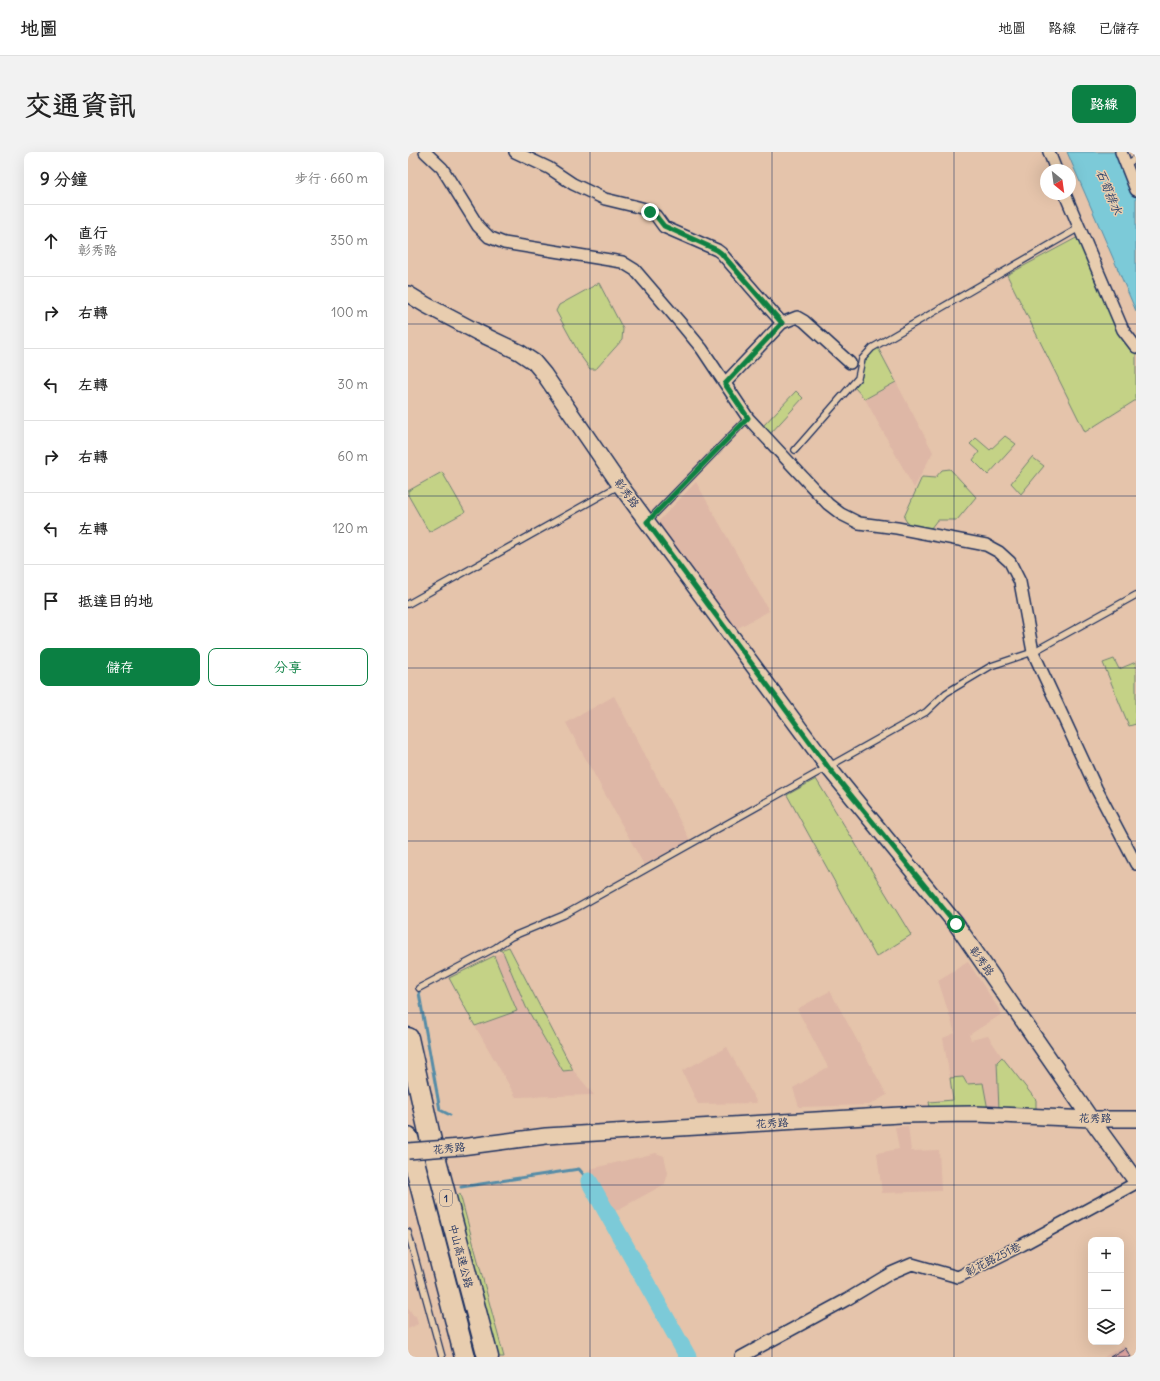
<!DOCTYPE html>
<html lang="zh-TW">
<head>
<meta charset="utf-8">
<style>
  body { margin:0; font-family:Delius,"LXGW WenKai TC",sans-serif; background:#f2f2f2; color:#222 }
  .controls { position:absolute; right:12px; bottom:12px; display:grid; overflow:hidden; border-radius:8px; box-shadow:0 4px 16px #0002 }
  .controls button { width:36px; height:36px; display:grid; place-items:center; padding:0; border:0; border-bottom:1px solid #e0e0e0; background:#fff; color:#222; font:20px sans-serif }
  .compass { position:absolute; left:632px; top:12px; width:36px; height:36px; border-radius:50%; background:#fff; box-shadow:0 4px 16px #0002; rotate:151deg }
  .stop { position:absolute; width:12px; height:12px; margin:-9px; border:3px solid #0b8043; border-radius:50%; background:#fff }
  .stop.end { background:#0b8043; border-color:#fff; box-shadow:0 1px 4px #0008 }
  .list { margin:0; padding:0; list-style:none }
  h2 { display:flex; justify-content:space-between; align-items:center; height:52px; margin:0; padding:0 16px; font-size:17px }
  h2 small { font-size:13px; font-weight:400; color:#767676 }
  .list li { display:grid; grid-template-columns:26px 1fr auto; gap:12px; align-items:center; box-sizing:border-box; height:72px; padding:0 16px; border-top:1px solid #e0e0e0 }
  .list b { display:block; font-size:15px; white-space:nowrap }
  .list p { margin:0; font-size:13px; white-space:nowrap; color:#767676 }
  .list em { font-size:13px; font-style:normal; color:#767676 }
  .actions { display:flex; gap:8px; padding:12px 16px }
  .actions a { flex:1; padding:9px 0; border:1px solid #0b8043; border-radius:8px; text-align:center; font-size:14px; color:#0b8043 }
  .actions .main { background:#0b8043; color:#fff }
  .icon { flex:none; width:22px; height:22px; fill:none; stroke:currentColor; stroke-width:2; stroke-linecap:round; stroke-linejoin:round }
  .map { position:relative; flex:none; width:728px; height:1205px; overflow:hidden; border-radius:8px }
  header { display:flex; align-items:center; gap:24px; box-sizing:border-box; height:56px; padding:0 20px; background:#fff; border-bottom:1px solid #e0e0e0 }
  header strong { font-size:19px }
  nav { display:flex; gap:22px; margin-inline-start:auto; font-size:14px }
  .intro { display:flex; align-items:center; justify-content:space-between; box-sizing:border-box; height:96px; padding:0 24px }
  h1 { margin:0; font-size:28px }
  .button { padding:10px 18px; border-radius:8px; background:#0b8043; color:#fff; font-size:14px; font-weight:700 }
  main { display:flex; gap:24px; padding:0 24px }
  aside { flex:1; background:#fff; border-radius:8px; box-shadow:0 4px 16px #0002 }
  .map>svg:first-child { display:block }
  .built { fill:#deb7a6 }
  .green { fill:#c4d286; stroke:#708072 }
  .water { fill:#7bcad8; stroke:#558ca7 }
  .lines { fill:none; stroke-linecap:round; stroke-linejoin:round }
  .stream { stroke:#558ca7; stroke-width:3 }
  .river { stroke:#7bcad8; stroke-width:17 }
  .building { fill:#dba19d; stroke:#1b2f5e }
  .lane-casing { stroke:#1b2f5e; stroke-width:8 }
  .street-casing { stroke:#1b2f5e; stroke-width:14 }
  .secondary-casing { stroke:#1b2f5e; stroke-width:18 }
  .highway-casing { stroke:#1b2f5e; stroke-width:23 }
  .lane { stroke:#e8cdaf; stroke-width:5.5 }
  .street { stroke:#e8cdaf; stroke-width:11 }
  .secondary { stroke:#e8cdaf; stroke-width:15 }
  .highway { stroke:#e8cdaf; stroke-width:20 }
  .secondary-bridge-casing { stroke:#1b2f5e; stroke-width:18; stroke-linecap:butt }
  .secondary-bridge { stroke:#e8cdaf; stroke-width:15 }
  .route { stroke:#0b8043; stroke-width:5 }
  .grid { fill:none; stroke:#1b2f5e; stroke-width:1; stroke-opacity:0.55 }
  .labels { text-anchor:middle; stroke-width:3; stroke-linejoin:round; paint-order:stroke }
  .shield { fill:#e8cdaf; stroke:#585e76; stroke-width:1 }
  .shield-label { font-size:10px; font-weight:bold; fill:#1b2f5e }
  .street-label { font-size:11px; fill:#1b2f5e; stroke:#e8cdaf }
  .water-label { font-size:12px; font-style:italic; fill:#253e6a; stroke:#e8cdaf }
</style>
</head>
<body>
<header>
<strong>地圖</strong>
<nav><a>地圖</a><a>路線</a><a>已儲存</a></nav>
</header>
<div class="intro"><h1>交通資訊</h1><a class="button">路線</a></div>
<main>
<aside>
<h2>9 分鐘<small>步行 · 660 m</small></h2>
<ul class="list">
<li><svg class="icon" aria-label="ahead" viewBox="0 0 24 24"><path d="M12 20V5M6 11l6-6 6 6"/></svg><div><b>直行</b><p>彰秀路</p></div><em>350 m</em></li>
<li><svg class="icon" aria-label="right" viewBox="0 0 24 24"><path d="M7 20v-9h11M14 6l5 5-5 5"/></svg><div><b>右轉</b></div><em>100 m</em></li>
<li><svg class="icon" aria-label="left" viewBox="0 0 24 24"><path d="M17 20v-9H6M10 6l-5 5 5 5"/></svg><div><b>左轉</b></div><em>30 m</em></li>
<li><svg class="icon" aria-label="right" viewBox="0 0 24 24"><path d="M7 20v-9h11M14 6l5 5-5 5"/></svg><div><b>右轉</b></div><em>60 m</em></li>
<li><svg class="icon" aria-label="left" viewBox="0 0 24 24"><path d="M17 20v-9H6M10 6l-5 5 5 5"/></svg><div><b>左轉</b></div><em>120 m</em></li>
<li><svg class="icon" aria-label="arrive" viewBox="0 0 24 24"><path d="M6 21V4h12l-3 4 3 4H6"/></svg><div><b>抵達目的地</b></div></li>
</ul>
<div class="actions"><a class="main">儲存</a><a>分享</a></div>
</aside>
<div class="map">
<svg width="728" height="1205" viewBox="0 0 728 1205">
  <rect width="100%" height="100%" fill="#e5c4ab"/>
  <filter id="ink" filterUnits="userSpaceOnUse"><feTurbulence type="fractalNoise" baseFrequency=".025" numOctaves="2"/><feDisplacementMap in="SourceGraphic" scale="8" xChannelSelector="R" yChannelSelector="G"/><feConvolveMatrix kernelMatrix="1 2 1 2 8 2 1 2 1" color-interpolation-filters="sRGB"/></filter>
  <g filter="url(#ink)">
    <path class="built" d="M 488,230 L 525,300 L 506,336 L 457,247 Z
      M 288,330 L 361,459 L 326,478 L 249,371 Z
      M 206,544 L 282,688 L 236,713 L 158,571 Z
      M 95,800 L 118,855 L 154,919 L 165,918 L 186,943 L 108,945 L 67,874 L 109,859 L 86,804 Z
      M 560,810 L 594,862 L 561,883 L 563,888 L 580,884 L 594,905 L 589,910 L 591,958 L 580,958 L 559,932 L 555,925 L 542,926 L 535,886 L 547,881 L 530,828 Z
      M 422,839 L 479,943 L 461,953 L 391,955 L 385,936 L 420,915 L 389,857 Z
      M 319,895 L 349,951 L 290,952 L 274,919 Z
      M 500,974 L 503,999 L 531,998 L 533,1039 L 474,1041 L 469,1001 L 491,997 L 487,975 Z
      M 248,1001 L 256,1004 L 260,1021 L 257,1032 L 200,1063 L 178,1025 L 182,1017 Z
      M 0,1155 L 5,1163 L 8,1164 L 10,1172 L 0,1177 Z
      M 715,1193 L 722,1205 L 696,1205 Z"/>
    <path class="green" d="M 672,84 L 728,195 L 728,248 L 677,280 L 599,123 Z
      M 191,131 L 215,177 L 214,188 L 188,217 L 182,217 L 172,203 L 148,159 L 151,153 Z
      M 469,194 L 488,230 L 457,247 L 446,235 L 454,225 L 455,204 Z
      M 388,239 L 395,246 L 362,282 L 355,274 Z
      M 597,284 L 608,292 L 580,323 L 565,308 L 571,300 L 562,292 L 568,286 L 582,298 Z
      M 624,305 L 636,314 L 613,342 L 603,331 Z
      M 542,317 L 568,345 L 549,368 L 529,368 L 523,376 C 511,375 501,377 496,365 L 514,325 L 527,326 L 534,318 Z
      M 34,320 L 57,360 L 21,380 L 0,343 L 0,339 Z
      M 706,507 L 711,517 L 728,510 L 728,572 L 721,574 L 695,511 Z
      M 408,627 L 503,783 L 468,805 L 379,643 Z
      M 101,795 L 165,918 L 155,919 L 118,855 L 95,800 L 92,798 Z
      M 86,804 L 109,859 L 67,874 L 41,826 Z
      M 594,905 L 628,948 L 628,958 L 591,958 L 589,910 Z
      M 555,925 L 559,932 L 575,931 L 580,958 L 523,960 L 521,950 L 545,948 L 542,926 Z
      M 52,1042 L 96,1205 L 87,1205 L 44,1044 Z"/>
    <path class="water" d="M 659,0 L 709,0 L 728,43 L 728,159 Z"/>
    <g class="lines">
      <path class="stream" d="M 11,841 L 32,958 L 42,963
        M 53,1035 L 171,1017 L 181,1029"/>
      <path class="river" d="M 181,1029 L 280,1205"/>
    </g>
    <path class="building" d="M 717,1196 L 723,1205 L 702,1205 Z"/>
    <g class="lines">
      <g class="lane-casing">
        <path id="lane" d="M 718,13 L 728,6
          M 387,298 L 450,226 L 454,207 L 464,196 L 671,76
          M 240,369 L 340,266
          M 0,452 L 212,333
          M 11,836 L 87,796 L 103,785 L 156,763 L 518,560 L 538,541 L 583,514 L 625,500 L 728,443
          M 0,1080 L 34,1205"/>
      </g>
      <g class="street-casing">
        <path id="street" d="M 17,0 L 34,16 L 70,74 L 81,85 L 96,91 L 214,110 L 227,118 L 275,174 L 294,197 L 340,266 L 420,352 L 433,362 L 451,371 L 489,376 L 578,393 L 591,400 L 602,410 L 612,430 L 625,500 L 688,636 L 728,712
          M 107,0 L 141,16 L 165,32 L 197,47 L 226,54 L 237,57 L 248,64 L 256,75 L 309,98 L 313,101 L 374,171 L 389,165 L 396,169 L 442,211
          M 641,0 L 648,18
          M 713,0 L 728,38
          M 657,42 L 715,178 L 728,195
          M 317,231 L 374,171
          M 333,1205 L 438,1148 L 483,1121 L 504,1112 L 550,1125 L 614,1093 L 728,1031"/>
      </g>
      <g class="secondary-casing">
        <path id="secondary" d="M 0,142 L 18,153 L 71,181 L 111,200 L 126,210 L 136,222 L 212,333 L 420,615 L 548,772 L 683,967 L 728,1029
          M 53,995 L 138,984 L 492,963 L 567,962 L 683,967 L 728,967"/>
      </g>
      <g class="highway-casing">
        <path id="highway" d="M 0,886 L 23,989 L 80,1205
          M 0,986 L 57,1205"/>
      </g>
      <use href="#lane" class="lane"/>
      <use href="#street" class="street"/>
      <use href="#secondary" class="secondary"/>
      <use href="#highway" class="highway"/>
      <g class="secondary-bridge-casing">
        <path id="secondary-bridge" d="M 0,999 L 53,995"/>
      </g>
      <use href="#secondary-bridge" class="secondary-bridge"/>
    </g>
  </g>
  <g class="lines" filter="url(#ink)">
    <path class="route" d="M 242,60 L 248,64 L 256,74 L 309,98 L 313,101 L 374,171 L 317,232 L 340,266 L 239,370 L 420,615 L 548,772"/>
  </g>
  <path class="grid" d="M 182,0 L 182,1205M 364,0 L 364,1205M 546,0 L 546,1205M 0,172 L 728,172M 0,344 L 728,344M 0,516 L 728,516M 0,689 L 728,689M 0,861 L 728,861M 0,1033 L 728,1033"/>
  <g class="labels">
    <rect class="shield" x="32" y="1038" width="12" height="16" rx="3"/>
    <g class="shield-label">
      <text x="38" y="1050">1</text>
    </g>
    <g class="street-label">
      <text transform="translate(219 341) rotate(54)" y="4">彰秀路</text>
      <text transform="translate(574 809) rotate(55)" y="4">彰秀路</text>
      <text transform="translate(687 966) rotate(1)" y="4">花秀路</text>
      <text transform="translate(364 971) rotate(-3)" y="4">花秀路</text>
      <text transform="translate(41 996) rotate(-5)" y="4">花秀路</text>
      <text transform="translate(53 1104) rotate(75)" y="4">中山高速公路</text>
      <text transform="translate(585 1107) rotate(-27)" y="4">彰花路251巷</text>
    </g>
    <g class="water-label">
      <text transform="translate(701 40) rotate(67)" y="4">石筍排水</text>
    </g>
  </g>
</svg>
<div class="controls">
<button>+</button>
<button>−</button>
<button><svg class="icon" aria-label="layers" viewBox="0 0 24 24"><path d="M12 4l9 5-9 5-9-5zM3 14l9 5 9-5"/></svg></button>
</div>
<svg class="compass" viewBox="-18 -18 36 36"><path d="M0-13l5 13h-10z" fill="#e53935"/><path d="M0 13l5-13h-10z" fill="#767676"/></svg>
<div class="stop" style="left:548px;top:772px"></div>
<div class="stop end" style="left:242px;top:60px"></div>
</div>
</main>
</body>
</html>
